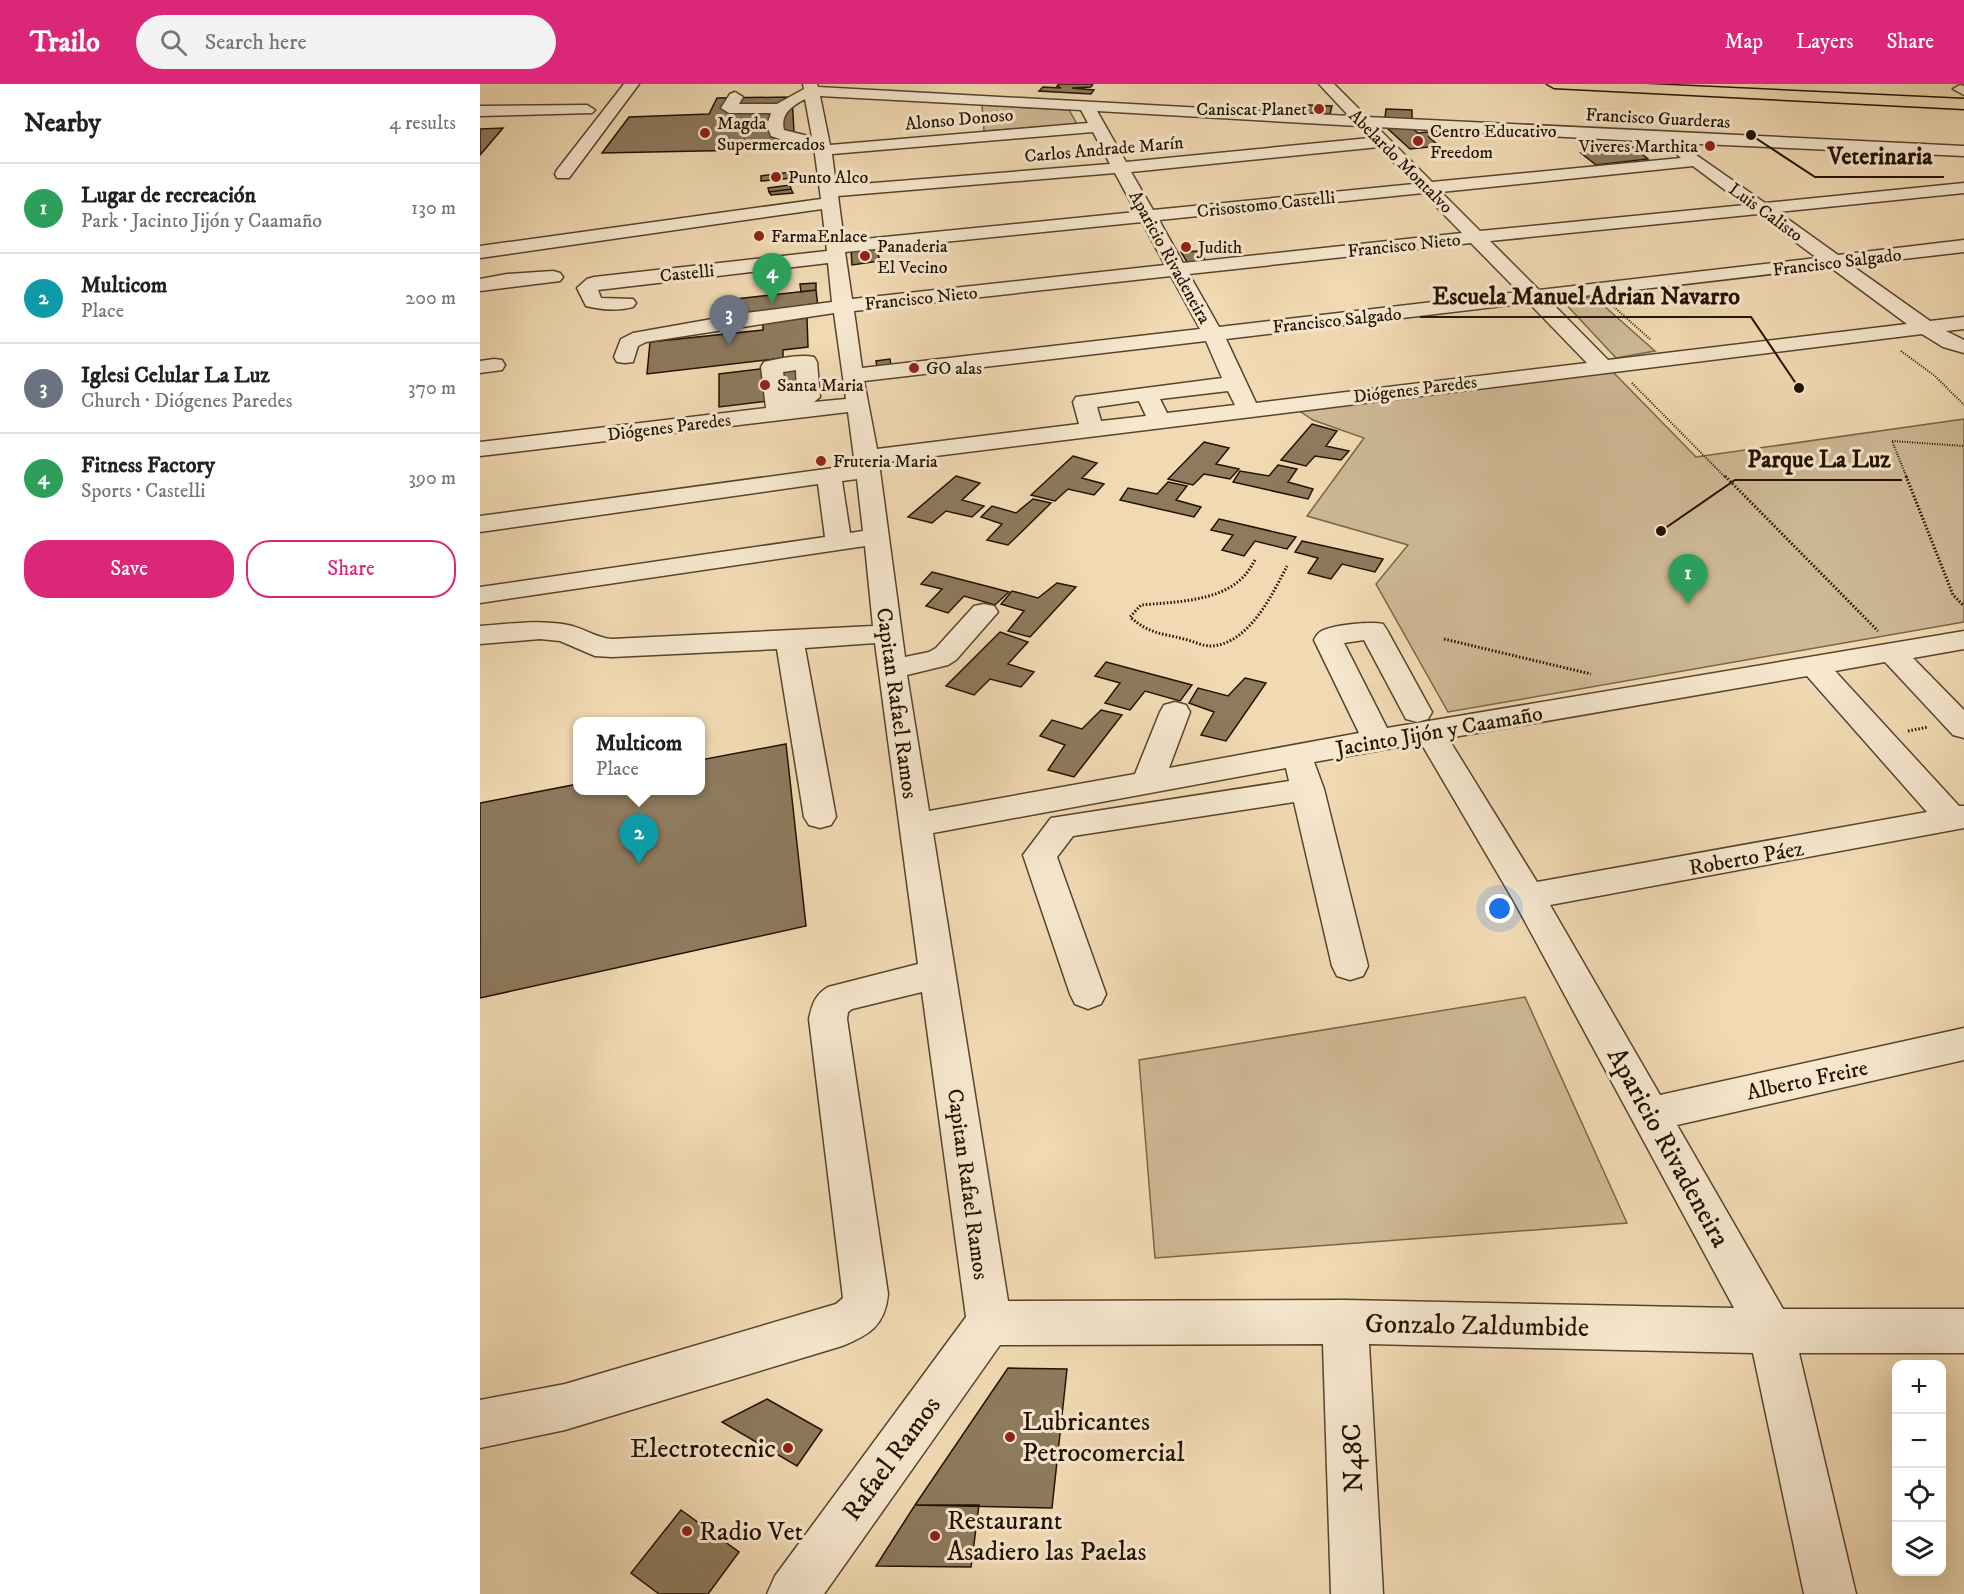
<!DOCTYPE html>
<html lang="en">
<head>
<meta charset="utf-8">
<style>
  body { margin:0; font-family:"IM FELL DW Pica",serif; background:#f2f2f2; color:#202124 }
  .controls { position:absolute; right:18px; bottom:18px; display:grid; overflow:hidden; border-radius:12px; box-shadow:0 6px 24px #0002 }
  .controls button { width:54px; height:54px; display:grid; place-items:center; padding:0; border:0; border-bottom:2px solid #e0e0e0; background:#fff; color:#202124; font:30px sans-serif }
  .you { position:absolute; left:1020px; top:825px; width:21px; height:21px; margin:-15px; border:4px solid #fff; border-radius:50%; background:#1a73e8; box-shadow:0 0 0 9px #1a73e833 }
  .badge { display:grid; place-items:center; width:39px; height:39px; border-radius:50%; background:#db2777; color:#fff; font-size:20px; font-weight:700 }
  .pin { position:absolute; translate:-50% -50px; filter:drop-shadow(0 2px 3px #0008) }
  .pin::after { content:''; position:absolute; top:32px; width:21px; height:18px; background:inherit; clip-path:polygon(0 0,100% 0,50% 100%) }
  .popup { position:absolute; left:93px; top:633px; width:132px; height:78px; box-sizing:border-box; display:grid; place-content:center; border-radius:12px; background:#fff; filter:drop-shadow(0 2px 4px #0005); font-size:20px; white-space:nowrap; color:#757577 }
  .popup b { font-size:22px; color:#202124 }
  .popup::after { content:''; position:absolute; left:50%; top:100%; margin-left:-12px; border:12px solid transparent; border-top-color:#fff }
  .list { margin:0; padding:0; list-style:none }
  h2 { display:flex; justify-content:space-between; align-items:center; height:78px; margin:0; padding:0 24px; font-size:26px }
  h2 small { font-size:20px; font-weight:400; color:#757577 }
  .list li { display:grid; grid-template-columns:39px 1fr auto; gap:18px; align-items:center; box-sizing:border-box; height:90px; padding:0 24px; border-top:2px solid #e0e0e0 }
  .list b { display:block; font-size:22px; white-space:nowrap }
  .list p { margin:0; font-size:20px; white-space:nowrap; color:#757577 }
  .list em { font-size:20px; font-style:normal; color:#757577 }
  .actions { display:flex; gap:12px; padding:18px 24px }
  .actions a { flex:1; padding:14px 0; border:2px solid #db2777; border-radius:24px; text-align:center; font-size:21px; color:#db2777 }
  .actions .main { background:#db2777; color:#fff }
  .icon { flex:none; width:33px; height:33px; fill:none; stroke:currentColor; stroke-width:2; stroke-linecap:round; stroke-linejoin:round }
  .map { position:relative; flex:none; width:1484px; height:1510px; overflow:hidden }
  header { display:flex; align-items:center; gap:36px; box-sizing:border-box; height:84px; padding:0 30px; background:#db2777; color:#fff }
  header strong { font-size:28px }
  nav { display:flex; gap:33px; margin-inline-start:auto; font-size:21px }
  .search { width:420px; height:54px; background:#f2f2f2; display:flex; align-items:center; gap:15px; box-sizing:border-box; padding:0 21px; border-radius:33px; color:#757577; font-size:22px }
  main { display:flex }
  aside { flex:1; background:#fff }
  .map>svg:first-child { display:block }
  .green { fill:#ceb895; stroke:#78654a; stroke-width:1.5 }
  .building { fill:#8e7a5d; stroke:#231200; stroke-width:1.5 }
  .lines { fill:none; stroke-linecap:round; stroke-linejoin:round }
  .minor-casing { stroke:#56442d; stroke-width:3 }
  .major-casing { stroke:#231200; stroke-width:3 }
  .path-far1 { stroke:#231200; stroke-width:2; stroke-dasharray:1 1.5; stroke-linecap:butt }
  .path { stroke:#231200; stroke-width:3; stroke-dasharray:1.5 2; stroke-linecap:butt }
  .minor { fill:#f6e7ce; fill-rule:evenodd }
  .major { fill:#f1dab3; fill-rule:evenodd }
  .poi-dot { fill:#8f2418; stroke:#f6e7ce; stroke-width:2 }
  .labels { text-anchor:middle; stroke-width:6; stroke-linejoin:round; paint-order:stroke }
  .far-poi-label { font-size:18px; fill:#231200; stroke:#f6e7ce; text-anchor:start }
  .far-street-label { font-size:18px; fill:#231200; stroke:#f6e7ce }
  .street-label { font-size:22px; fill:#231200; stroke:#f6e7ce }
  .near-street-label { font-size:27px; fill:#231200; stroke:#f6e7ce }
  .near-poi-label { font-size:27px; fill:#231200; stroke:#f6e7ce; text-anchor:start }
  .leader { fill:none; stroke:#231200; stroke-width:2 }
  .callout-dot { fill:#231200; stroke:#f6e7ce; stroke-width:2 }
  .callout-label { font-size:24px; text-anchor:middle; font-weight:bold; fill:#231200; stroke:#f6e7ce; stroke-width:6; stroke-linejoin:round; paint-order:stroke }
</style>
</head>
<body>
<header>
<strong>Trailo</strong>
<div class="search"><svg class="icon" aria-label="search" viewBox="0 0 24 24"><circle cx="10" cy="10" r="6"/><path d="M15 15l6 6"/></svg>Search here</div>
<nav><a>Map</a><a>Layers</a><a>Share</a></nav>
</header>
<main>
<aside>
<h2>Nearby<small>4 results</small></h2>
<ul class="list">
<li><span class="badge" style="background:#2e9e5b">1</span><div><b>Lugar de recreación</b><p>Park · Jacinto Jijón y Caamaño</p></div><em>130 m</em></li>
<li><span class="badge" style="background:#0f9aa8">2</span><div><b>Multicom</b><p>Place</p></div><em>200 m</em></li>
<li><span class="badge" style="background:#6b7280">3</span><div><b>Iglesi Celular La Luz</b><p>Church · Diógenes Paredes</p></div><em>370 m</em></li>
<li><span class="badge" style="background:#2e9e5b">4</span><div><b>Fitness Factory</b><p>Sports · Castelli</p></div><em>390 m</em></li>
</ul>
<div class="actions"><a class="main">Save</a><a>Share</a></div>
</aside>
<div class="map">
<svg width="1484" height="1510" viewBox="0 0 1484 1510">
  <rect width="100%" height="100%" fill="#f1dab3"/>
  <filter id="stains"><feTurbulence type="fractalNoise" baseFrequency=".00333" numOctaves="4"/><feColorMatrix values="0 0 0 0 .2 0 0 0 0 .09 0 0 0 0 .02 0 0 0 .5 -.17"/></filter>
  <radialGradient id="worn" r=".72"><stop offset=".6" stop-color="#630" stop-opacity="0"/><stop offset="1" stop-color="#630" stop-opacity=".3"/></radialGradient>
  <path class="green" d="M 502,21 L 589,26 L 597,40 L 504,47 Z
    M 1114,213 L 1175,267 L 1136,274 L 1082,216 Z
    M 1133,288 L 1216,373 L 1484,335 L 1484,538 L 968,628 L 896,500 L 928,461 L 827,432 L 884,354 L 833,336 L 815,324 Z
    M 1045,913 L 1147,1139 L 675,1174 L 659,976 Z"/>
  <path class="building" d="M 579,0 L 613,0 L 611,3 L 592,4 L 614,6 L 611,10 L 559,7 L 563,3 L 581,4 L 577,2 Z
    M 312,13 L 315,65 L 122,69 L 149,33 L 229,30 L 237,14 Z
    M 828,21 L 852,22 L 850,30 L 825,29 Z
    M 906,25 L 932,26 L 932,35 L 905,34 Z
    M 916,43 L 932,44 L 938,49 L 957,47 L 962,51 L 949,53 L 959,62 L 930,65 L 907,44 Z
    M 23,44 L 0,71 L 0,45 Z
    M 1163,62 L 1172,68 L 1161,69 L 1168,75 L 1116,81 L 1101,69 Z
    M 311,88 L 312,94 L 281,97 L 281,92 Z
    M 310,101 L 311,105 L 289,108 L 288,104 Z
    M 311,105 L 313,109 L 291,111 L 289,108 Z
    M 396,163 L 400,177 L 372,181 L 371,166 Z
    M 720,167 L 727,179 L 709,181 L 701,168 Z
    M 336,199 L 336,206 L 321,208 L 320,200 Z
    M 336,206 L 338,223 L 247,233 L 247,216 Z
    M 327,234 L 328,263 L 303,266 L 303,274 L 167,290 L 170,258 L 283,246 L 283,239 Z
    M 410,275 L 411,281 L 397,283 L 396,277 Z
    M 329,279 L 331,312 L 239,323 L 239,290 Z
    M 832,340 L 857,347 L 846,362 L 869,367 L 861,376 L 835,372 L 826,382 L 801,376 Z
    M 724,358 L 749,364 L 736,380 L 759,385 L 750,395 L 724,390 L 713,401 L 688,395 Z
    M 593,372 L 617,379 L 602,394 L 624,400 L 614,411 L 588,405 L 575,417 L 551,411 Z
    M 798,381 L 817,385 L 808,398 L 833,405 L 828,415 L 753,398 L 760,387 L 789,392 Z
    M 476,392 L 500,399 L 482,416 L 504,422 L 492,433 L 466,427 L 452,439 L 428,433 Z
    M 688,398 L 707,402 L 696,416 L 721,423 L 714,433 L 640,416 L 648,404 L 677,410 Z
    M 553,415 L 571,419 L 528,461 L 507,456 L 522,440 L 501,433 L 512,422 L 536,429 Z
    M 739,435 L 816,453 L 807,465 L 775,457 L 764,472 L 742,466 L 753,451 L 731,446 Z
    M 822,457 L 903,475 L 895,488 L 862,480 L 851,495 L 828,489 L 838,474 L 815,468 Z
    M 452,488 L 529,508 L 515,521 L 484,512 L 468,529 L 446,522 L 462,505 L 441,500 Z
    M 577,499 L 596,503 L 550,553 L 528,547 L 544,527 L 521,520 L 532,507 L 558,514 Z
    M 520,548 L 548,558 L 528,580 L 554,588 L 541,603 L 510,595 L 494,611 L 466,602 Z
    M 626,578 L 712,601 L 700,617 L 665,607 L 650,626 L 625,619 L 640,599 L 615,592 Z
    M 765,594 L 786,599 L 746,657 L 721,651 L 734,628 L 709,619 L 718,604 L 748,612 Z
    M 621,626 L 642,631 L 594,693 L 568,686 L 585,661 L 560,652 L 572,636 L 602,645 Z
    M 306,660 L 326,842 L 0,914 L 0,719 L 98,700 L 98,706 L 220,706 L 220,676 Z
    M 528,1284 L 587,1285 L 572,1424 L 435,1421 Z
    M 287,1315 L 342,1346 L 317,1382 L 242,1338 Z
    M 435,1421 L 499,1421 L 491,1483 L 396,1482 Z
    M 201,1426 L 259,1468 L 228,1510 L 179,1510 L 151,1489 Z"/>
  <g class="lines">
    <g class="minor-casing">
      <path id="minor" d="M 144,0 L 159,0 L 89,94 L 77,94 L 75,90 L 77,86 Z
        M 323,0 L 337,0 L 338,3 L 869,32 L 839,0 L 854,0 L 887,33 L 1484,62 L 1484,72 L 1199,59 L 1285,119 L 1484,99 L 1484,109 L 1298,128 L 1358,171 L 1484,156 L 1484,168 L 1371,181 L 1450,237 L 1484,233 L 1484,245 L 1466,247 L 1484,256 L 1484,269 L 1463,263 L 1442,250 L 399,379 L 425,573 L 449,568 L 456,564 L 494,522 L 504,520 L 514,522 L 518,528 L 476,576 L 468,581 L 427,591 L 449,727 L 655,690 L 680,628 L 684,621 L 695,618 L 706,621 L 710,628 L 689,684 L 879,649 L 834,556 C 835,554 838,549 840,548 C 850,541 891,537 903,540 L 907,546 L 952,628 L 948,635 L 937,638 L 926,635 L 884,556 L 864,559 L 907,644 L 1484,547 L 1484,565 L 1433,574 L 1484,626 L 1484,654 L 1473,651 L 1405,578 L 1355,587 L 1479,722 L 1484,722 L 1484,744 L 1070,821 L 1180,1011 L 1484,944 L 1484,976 L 1197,1041 L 1303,1225 L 1484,1225 L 1484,1269 L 1319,1269 L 1376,1510 L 1324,1510 L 1273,1269 L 889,1260 L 903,1510 L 851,1510 L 843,1260 L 520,1261 L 344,1510 L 287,1510 L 295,1492 L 486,1233 L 442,908 L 372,925 L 368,928 L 367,935 L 408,1210 C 405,1242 389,1251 362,1262 L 85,1346 L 0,1364 L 0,1316 L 85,1300 L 356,1220 L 363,1214 L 329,935 C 332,920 335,911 348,903 L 438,880 L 395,559 L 325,564 L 356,733 L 351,741 L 340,744 L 329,741 L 324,733 L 297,565 L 132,573 L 115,572 L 80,557 L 60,555 L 0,560 L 0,542 C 29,540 59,535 88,541 C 104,544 116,554 132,555 L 393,542 L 385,462 L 0,519 L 0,503 L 345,453 L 338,400 L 0,448 L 0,432 L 375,381 L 368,328 L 0,372 L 0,358 L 286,324 L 281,283 L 284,278 C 299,275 319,270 334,273 L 337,278 L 340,313 L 334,318 L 366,315 L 354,229 L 166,258 L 158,262 L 153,278 L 145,279 L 137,278 L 134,273 L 141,255 L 153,249 L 266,229 L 352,218 L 348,179 L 118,206 L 121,214 L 153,215 L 156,219 L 153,223 C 136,227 123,226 106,222 L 97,204 L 107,195 L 114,193 L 347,167 L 342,125 L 0,174 L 0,162 L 341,115 L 334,63 L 318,61 L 291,52 L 287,41 L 291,29 L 249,29 L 241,24 L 250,10 L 255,8 L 263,13 L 259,20 L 297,20 L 324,5 ZM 340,12 L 601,26 L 608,39 L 350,61 ZM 325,15 L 332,53 L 304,46 C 300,30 312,22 325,15 ZM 617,27 L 878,42 L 890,54 L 646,78 ZM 897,43 L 1197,59 L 1190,64 L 1201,74 L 952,98 ZM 613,48 L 630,80 L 356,102 L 352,70 ZM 899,63 L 934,100 L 673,126 L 651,88 ZM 1213,82 L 1265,121 L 1000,147 L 961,108 ZM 635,89 L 656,128 L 364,157 L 358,112 ZM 943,109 L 982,149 L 703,179 L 679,136 ZM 1278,130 L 1337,174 L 1059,206 L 1010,157 ZM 662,138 L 685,181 L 372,215 L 365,168 ZM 991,159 L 1039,208 L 739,243 L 709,190 ZM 1350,183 L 1427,240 L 1128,276 L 1069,216 ZM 691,192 L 720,245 L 382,284 L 374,227 ZM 1049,219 L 1107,279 L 776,319 L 746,255 ZM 726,257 L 742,294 L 596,313 L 593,318 L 599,340 L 397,365 L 384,297 ZM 316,286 L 317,308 L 306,309 L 303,288 ZM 748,307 L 755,321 L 687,329 L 680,315 ZM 659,317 L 666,332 L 621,337 L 617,323 ZM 377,395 L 383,447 L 370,449 L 362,397 ZM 1327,592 L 1447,728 L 1057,798 L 968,654 ZM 941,659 L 1035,819 L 1254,1224 L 865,1216 L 528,1217 L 453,749 L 806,684 L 809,697 L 571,734 L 543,771 L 590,910 L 595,920 L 608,925 L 621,920 L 626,910 L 577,773 L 593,752 L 814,718 L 852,882 L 857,892 L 870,896 L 883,892 L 888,882 L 844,705 L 834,678 Z
        M 1480,1 L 1484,2 L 1484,11 L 1473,5 Z
        M 107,21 L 115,26 L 112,29 L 0,32 L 0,22 Z
        M 73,187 L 80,189 L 83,193 L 80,197 L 0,207 L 0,195 L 27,190 Z
        M 14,275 L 22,276 L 25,281 L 22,286 L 0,289 L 0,277 Z"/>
    </g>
    <g class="major-casing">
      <path id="major" d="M 1067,0 L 1165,0 L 1484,15 L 1484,25 L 1074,4 Z"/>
    </g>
    <path class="path-far1" d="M 1134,223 L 1171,256
      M 1421,267 L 1455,292 L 1484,321
      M 1152,299 L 1246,394
      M 1427,394 L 1412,357 L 1484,362"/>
    <path class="path" d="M 1245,392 L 1398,547
      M 1426,392 L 1473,511 L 1484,522
      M 775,476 C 771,483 767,490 761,495 C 737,518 692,518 661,521 L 650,533 C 670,550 680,549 704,555 C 713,557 722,562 731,562 C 769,560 792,511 807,482
      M 964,555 L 1111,590
      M 1428,647 L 1448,643"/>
    <use href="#minor" class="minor"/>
    <use href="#major" class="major"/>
  </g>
  <g class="poi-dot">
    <circle cx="839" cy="25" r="6"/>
    <circle cx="225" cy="49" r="6"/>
    <circle cx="938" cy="57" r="6"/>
    <circle cx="1230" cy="62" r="6"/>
    <circle cx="296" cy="93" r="6"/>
    <circle cx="279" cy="152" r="6"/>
    <circle cx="706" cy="163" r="6"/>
    <circle cx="385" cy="172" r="6"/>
    <circle cx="434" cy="284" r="6"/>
    <circle cx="285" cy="301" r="6"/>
    <circle cx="341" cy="377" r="6"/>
    <circle cx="530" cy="1353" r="6"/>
    <circle cx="308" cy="1364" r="6"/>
    <circle cx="207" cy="1447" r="6"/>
    <circle cx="455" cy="1452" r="6"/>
  </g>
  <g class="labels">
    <g class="far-poi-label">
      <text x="827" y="31" text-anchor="end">Caniscat Planet</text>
      <text x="237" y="45">Magda<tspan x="237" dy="21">Supermercados</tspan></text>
      <text x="950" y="53">Centro Educativo<tspan x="950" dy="21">Freedom</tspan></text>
      <text x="1218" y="68" text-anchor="end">Viveres Marthita</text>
      <text x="308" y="99">Punto Alco</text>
      <text x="291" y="158">FarmaEnlace</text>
      <text x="397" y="168">Panaderia<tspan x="397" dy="21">El Vecino</tspan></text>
      <text x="718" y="169">Judith</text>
      <text x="446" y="290">GO alas</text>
      <text x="297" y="307">Santa Maria</text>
      <text x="353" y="383">Fruteria Maria</text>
    </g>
    <g class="far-street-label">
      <text transform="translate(1178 34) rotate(3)" y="6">Francisco Guarderas</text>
      <text transform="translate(479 35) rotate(-5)" y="6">Alonso Donoso</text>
      <text transform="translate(624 65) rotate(-5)" y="6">Carlos Andrade Marín</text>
      <text transform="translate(921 77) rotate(45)" y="6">Abelardo Montalvo</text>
      <text transform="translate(786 120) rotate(-6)" y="6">Crisostomo Castelli</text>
      <text transform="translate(1286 128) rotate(36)" y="6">Luis Calisto</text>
      <text transform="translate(924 161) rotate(-6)" y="6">Francisco Nieto</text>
      <text transform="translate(690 173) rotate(61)" y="6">Aparicio Rivadeneira</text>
      <text transform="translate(1357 178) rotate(-7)" y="6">Francisco Salgado</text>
      <text transform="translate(207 189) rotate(-6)" y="6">Castelli</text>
      <text transform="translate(441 214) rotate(-6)" y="6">Francisco Nieto</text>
      <text transform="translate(857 236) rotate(-6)" y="6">Francisco Salgado</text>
      <text transform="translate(935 305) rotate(-7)" y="6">Diógenes Paredes</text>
      <text transform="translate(189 343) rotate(-7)" y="6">Diógenes Paredes</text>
    </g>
    <g class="street-label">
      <text transform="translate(418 619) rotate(82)" y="8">Capitan Rafael Ramos</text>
      <text transform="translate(959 646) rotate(-10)" y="8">Jacinto Jijón y Caamaño</text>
      <text transform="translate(1266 773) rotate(-10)" y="8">Roberto Páez</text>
      <text transform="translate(1327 995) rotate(-12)" y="8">Alberto Freire</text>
      <text transform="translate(489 1100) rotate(82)" y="8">Capitan Rafael Ramos</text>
    </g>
    <g class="near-street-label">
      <text transform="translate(1189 1063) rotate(61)" y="9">Aparicio Rivadeneira</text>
      <text transform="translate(997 1241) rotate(1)" y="9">Gonzalo Zaldumbide</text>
      <text transform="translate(411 1374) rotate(-54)" y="9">Rafael Ramos</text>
      <text transform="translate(872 1374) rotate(-92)" y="9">N48C</text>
    </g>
    <g class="near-poi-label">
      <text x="542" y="1346">Lubricantes<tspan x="542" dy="31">Petrocomercial</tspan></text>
      <text x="296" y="1373" text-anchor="end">Electrotecnic</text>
      <text x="467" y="1445">Restaurant<tspan x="467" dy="31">Asadiero las Paelas</tspan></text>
      <text x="219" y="1456">Radio Vet</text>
    </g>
  </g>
  <path class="leader" d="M1271 51L1335 93H1464M1319 304L1271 233H940M1181 447L1255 396H1422"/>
  <g class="callout-dot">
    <circle cx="1271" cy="51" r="6"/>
    <circle cx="1319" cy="304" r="6"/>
    <circle cx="1181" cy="447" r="6"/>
  </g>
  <g class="callout-label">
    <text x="1400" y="80">Veterinaria</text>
    <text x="1106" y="220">Escuela Manuel Adrian Navarro</text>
    <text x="1339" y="383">Parque La Luz</text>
  </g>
  <rect width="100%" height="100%" filter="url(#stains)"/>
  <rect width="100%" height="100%" fill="url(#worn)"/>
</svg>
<div class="controls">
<button>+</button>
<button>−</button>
<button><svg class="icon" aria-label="locate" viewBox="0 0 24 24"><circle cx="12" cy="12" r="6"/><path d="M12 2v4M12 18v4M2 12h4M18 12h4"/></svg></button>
<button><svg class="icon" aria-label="layers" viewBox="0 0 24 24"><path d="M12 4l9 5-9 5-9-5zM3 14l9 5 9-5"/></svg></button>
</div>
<div class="you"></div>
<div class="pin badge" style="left:1208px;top:520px;background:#2e9e5b">1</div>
<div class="pin badge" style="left:159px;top:780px;background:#0f9aa8">2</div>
<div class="popup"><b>Multicom</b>Place</div>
<div class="pin badge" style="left:249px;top:261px;background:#6b7280">3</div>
<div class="pin badge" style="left:292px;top:219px;background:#2e9e5b">4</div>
</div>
</main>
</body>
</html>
